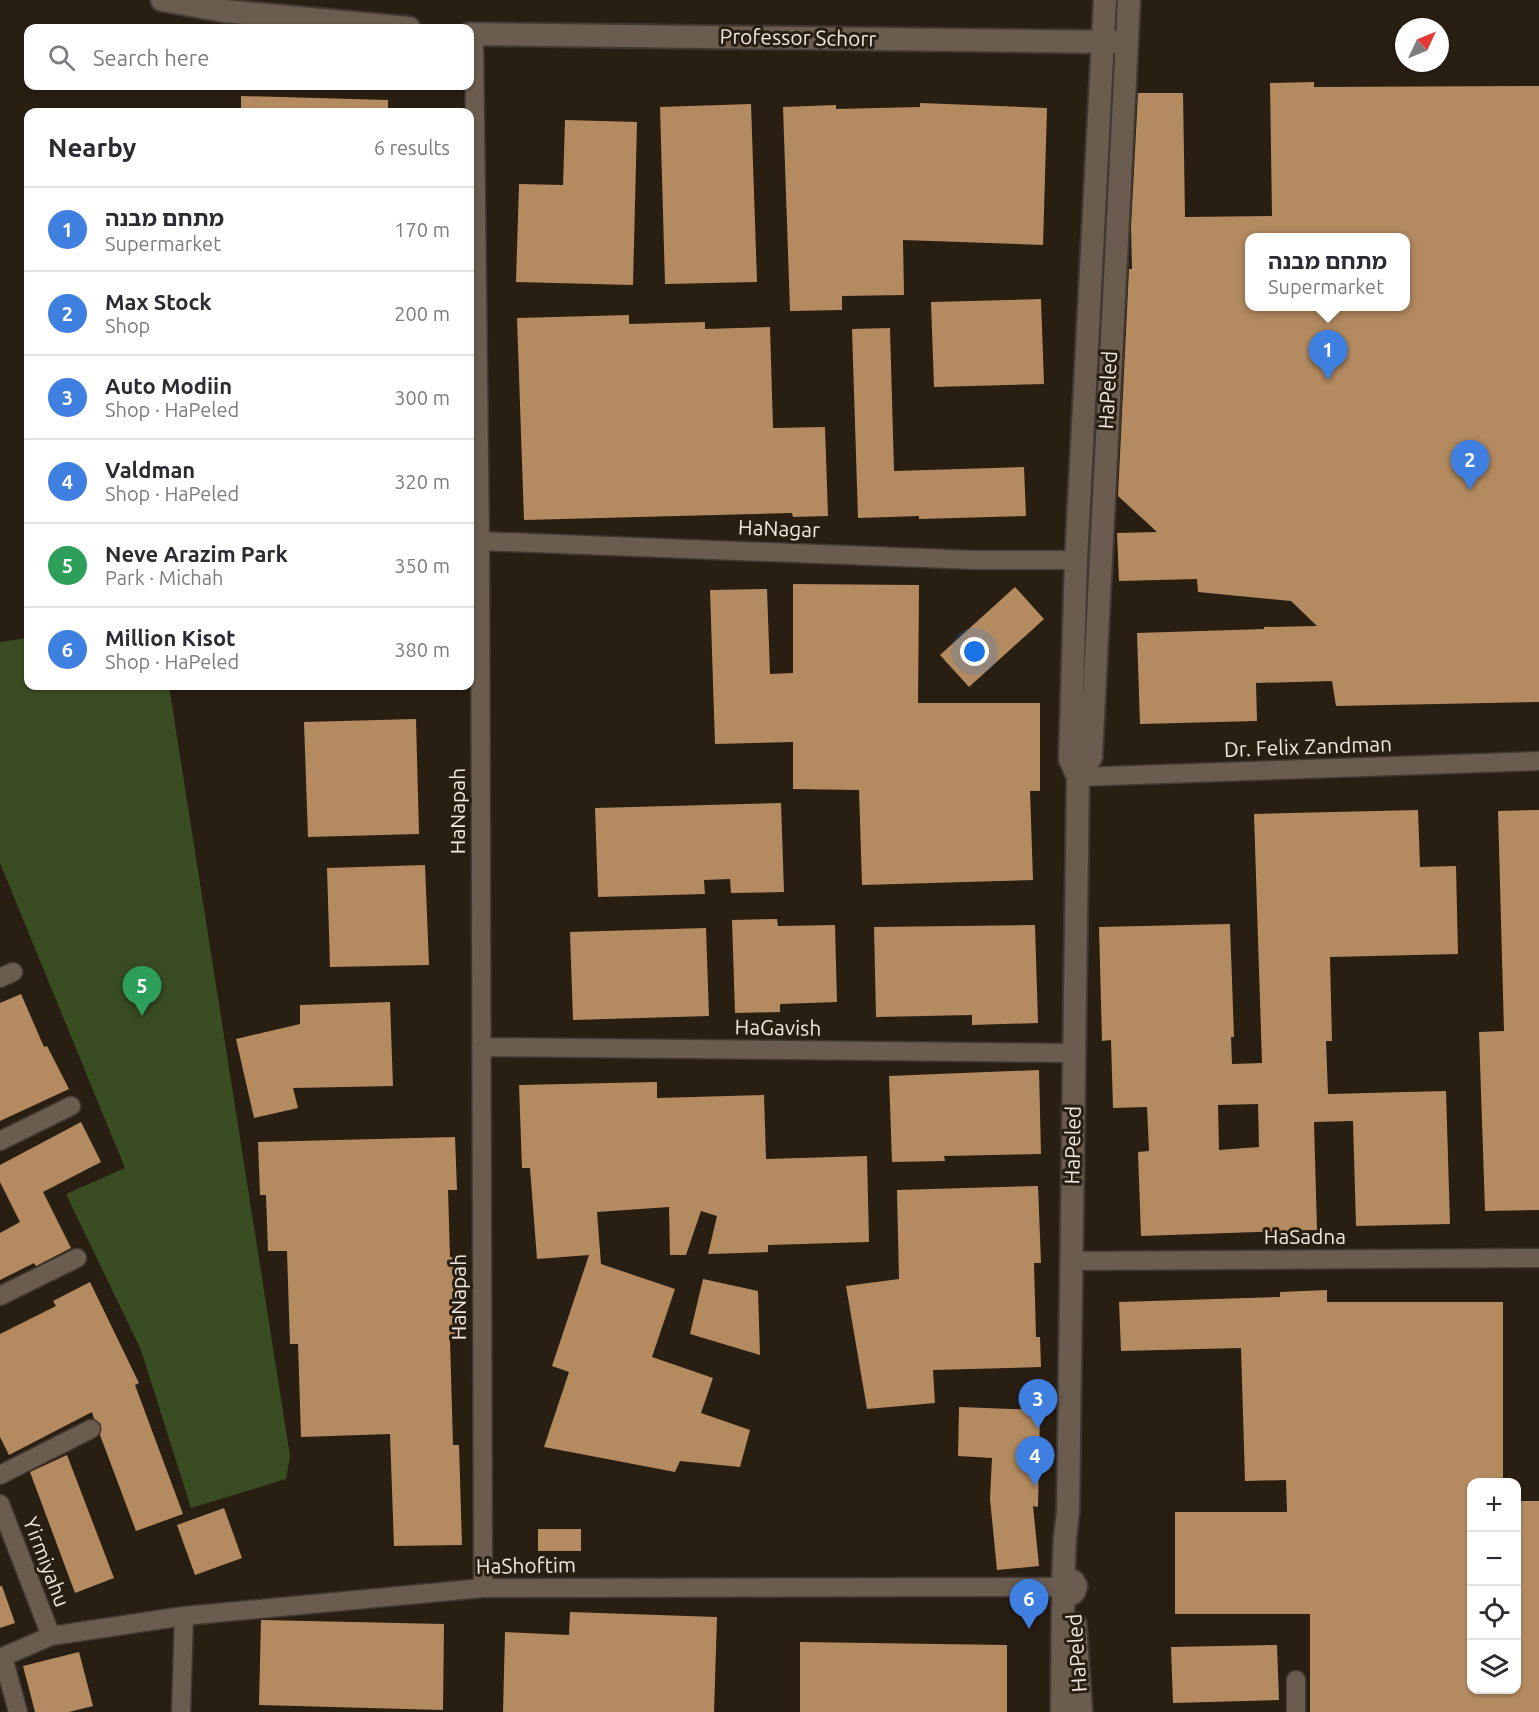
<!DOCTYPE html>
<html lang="en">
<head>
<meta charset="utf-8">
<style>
  body { margin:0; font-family:Ubuntu,"Noto Sans Hebrew",sans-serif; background:#f7f7f7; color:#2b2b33 }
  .controls { position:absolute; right:18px; bottom:18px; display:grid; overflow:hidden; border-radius:12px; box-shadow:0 2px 4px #0004 }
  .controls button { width:54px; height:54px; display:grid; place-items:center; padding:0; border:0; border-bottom:2px solid #e1e1e2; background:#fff; color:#2b2b33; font:30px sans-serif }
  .compass { position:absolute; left:1395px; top:18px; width:54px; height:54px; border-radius:50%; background:#fff; box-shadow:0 2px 4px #0004; rotate:46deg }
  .you { position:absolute; left:975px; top:652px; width:21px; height:21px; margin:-15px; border:4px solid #fff; border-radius:50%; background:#1a73e8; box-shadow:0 0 0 9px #1a73e833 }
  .badge { display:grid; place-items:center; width:39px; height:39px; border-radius:50%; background:#846239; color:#fff; font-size:20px; font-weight:700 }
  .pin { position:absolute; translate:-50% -50px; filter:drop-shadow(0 2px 3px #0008) }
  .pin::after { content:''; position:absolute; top:32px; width:21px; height:18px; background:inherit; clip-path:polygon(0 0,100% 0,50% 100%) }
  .popup { position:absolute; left:1245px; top:233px; width:165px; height:78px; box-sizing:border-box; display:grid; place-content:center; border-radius:12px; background:#fff; filter:drop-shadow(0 2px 4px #0005); font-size:20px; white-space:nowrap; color:#7c7c81 }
  .popup b { font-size:22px; color:#2b2b33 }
  .popup::after { content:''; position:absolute; left:50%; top:100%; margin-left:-12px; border:12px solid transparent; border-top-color:#fff }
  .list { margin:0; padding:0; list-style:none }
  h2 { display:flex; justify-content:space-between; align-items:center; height:78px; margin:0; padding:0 24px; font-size:26px }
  h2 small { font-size:20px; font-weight:400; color:#7c7c81 }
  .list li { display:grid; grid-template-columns:39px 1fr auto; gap:18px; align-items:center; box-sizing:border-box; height:84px; padding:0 24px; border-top:2px solid #e1e1e2 }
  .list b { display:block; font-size:22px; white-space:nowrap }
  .list p { margin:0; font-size:20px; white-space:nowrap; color:#7c7c81 }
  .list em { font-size:20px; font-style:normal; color:#7c7c81 }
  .icon { flex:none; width:33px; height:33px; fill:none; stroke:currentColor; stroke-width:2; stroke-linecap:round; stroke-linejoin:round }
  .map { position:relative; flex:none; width:1539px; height:1712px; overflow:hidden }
  .search { position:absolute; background:#fff; box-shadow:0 2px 4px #0004; left:24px; top:24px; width:450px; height:66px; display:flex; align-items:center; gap:15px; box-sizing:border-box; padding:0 21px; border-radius:12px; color:#7c7c81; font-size:22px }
  .panel { position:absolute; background:#fff; box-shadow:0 2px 4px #0004; left:24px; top:108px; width:450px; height:582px; border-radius:12px }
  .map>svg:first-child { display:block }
  .green { fill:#3a4d22 }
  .building { fill:#b48b60; fill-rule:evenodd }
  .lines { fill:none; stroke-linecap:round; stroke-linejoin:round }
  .minor-casing { stroke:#423832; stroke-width:21 }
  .tertiary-casing { stroke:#423832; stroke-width:26 }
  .minor { stroke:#6a5c4f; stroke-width:18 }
  .tertiary { stroke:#6a5c4f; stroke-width:22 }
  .labels { text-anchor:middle; stroke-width:6; stroke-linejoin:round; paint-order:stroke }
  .street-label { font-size:21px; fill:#f0e8e0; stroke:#291e12 }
</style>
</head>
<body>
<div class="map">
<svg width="1539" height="1712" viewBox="0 0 1539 1712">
  <rect width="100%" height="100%" fill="#291e12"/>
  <path class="green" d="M 28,638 L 28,686 L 169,686 L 290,1456 L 286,1479 L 191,1508 L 141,1350 L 66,1194 L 125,1168 L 0,863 L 0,642 Z"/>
  <path class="building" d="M 1314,82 L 1314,87 L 1539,86 L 1539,702 L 1336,706 L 1332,681 L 1256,683 L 1257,721 L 1140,724 L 1137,633 L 1264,629 L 1264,627 L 1317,626 L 1291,601 L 1198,592 L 1197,579 L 1119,581 L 1117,533 L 1157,532 L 1118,496 L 1129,269 L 1132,269 L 1131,227 L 1138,93 L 1183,93 L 1185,217 L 1272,216 L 1270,83 ZM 1250,237 L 1406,237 L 1406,306 L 1250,306 Z
    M 241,96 L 388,100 L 388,112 L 241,112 Z
    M 920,103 L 1047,108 L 1043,245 L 903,240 L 904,295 L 842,296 L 842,310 L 790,311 L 783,107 L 836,105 L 836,109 L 920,107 Z
    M 751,104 L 757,282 L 665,284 L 660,107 Z
    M 565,120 L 637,122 L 633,285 L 516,282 L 519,184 L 563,185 Z
    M 1041,299 L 1044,384 L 934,387 L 931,302 Z
    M 629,315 L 629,324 L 705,322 L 705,329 L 770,327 L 773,428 L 825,427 L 828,516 L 793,517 L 792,513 L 524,520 L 517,318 Z
    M 890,328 L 894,471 L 1024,467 L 1026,516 L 919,519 L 919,516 L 858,518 L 852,329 Z
    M 793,584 L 919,585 L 918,703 L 1040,703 L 1040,791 L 1030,791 L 1033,880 L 862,885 L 859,790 L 793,789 L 793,742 L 715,744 L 710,590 L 767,589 L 770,674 L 793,673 Z
    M 1015,587 L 1044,619 L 969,687 L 940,655 Z
    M 416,719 L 419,834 L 308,837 L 304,722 Z
    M 781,803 L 784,892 L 731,893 L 730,879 L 704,880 L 705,894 L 598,897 L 595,808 Z
    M 1418,810 L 1420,867 L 1456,866 L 1458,954 L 1330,957 L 1332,1041 L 1326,1041 L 1328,1094 L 1446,1091 L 1450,1224 L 1356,1226 L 1353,1121 L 1314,1122 L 1317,1230 L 1141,1236 L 1138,1152 L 1149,1151 L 1147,1107 L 1113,1108 L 1111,1040 L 1102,1041 L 1099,927 L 1230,924 L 1234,1037 L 1231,1037 L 1232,1064 L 1262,1063 L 1254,814 ZM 1258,1104 L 1259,1147 L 1219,1150 L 1218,1105 Z
    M 1539,810 L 1539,1210 L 1485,1211 L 1479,1032 L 1504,1031 L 1498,811 Z
    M 425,865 L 429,965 L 330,967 L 327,868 Z
    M 777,919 L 778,926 L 835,925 L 837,1002 L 780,1004 L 780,1012 L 735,1013 L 732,920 Z
    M 1035,925 L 1038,1023 L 972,1025 L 972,1015 L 876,1017 L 874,927 Z
    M 706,928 L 709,1016 L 573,1020 L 570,932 Z
    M 21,994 L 44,1047 L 47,1046 L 69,1089 L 0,1121 L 0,1003 Z
    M 390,1002 L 393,1086 L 293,1088 L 298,1108 L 254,1118 L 236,1039 L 300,1024 L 300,1005 Z
    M 1039,1070 L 1041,1154 L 944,1156 L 945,1161 L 892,1162 L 889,1076 Z
    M 657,1082 L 657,1098 L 764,1095 L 766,1159 L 867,1156 L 869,1242 L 768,1245 L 768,1252 L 708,1254 L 717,1216 L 701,1211 L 686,1255 L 670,1255 L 669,1207 L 597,1212 L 601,1264 L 675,1289 L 652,1357 L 713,1378 L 701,1413 L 750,1430 L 740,1467 L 680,1461 L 675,1472 L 544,1447 L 569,1372 L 552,1366 L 589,1255 L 537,1259 L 530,1168 L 522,1168 L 519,1085 Z
    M 81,1122 L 101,1162 L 43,1192 L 71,1248 L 36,1266 L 34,1263 L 0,1280 L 0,1233 L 20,1222 L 0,1182 L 0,1165 Z
    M 455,1137 L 457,1190 L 448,1190 L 450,1257 L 455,1257 L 458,1340 L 450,1340 L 453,1445 L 459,1445 L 462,1545 L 394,1546 L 390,1434 L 301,1437 L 298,1344 L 290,1344 L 287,1251 L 268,1251 L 266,1195 L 260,1195 L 258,1142 Z
    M 1038,1186 L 1041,1263 L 1034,1263 L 1036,1337 L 1040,1337 L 1041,1367 L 933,1370 L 935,1403 L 867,1409 L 846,1286 L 899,1279 L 897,1190 Z
    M 703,1279 L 758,1291 L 760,1355 L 690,1334 Z
    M 90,1282 L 139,1383 L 135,1385 L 183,1514 L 136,1531 L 100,1435 L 101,1424 L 94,1419 L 92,1412 L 9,1455 L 0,1437 L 0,1334 L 56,1306 L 53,1301 Z
    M 1327,1290 L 1327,1302 L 1503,1302 L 1503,1482 L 1472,1482 L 1472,1689 L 1516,1689 L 1516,1501 L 1539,1501 L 1539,1712 L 1310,1712 L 1310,1614 L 1175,1614 L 1175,1512 L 1287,1512 L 1286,1480 L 1245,1481 L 1241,1348 L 1121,1351 L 1119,1302 L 1280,1297 L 1280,1292 Z
    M 959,1407 L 1040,1410 L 1038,1507 L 1033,1506 L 1039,1566 L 997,1570 L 990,1499 L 992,1458 L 958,1456 Z
    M 67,1455 L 114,1578 L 75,1593 L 30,1472 Z
    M 224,1508 L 242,1558 L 195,1575 L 177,1525 Z
    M 538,1529 L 581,1529 L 581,1551 L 538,1551 Z
    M 0,1586 L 2,1586 L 15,1623 L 0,1628 Z
    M 570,1612 L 717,1617 L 714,1712 L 503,1712 L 505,1632 L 569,1635 Z
    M 261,1620 L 444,1624 L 443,1710 L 259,1705 Z
    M 800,1642 L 1007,1645 L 1007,1712 L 800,1712 Z
    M 1277,1645 L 1279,1700 L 1173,1703 L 1171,1647 Z
    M 79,1652 L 93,1706 L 69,1712 L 35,1712 L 23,1666 Z"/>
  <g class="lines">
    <g class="minor-casing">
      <path id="minor" d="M 474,35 L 480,541 L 483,1588
        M 480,541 L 975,560 L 1076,560
        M 1078,777 L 1539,761
        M 0,978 L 13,972
        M 481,1047 L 1074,1053
        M 0,1141 L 71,1106
        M 1071,1261 L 1539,1258
        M 0,1296 L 77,1258
        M 0,1475 L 91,1429
        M 0,1504 L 51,1636
        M 3,1657 L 18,1712
        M 0,1658 L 51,1636 L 184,1616 L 483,1588 L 1060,1587
        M 181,1712 L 184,1616
        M 1296,1712 L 1296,1680"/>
    </g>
    <g class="tertiary-casing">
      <path id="tertiary" d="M 162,0 L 224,11 L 409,28
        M 470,34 L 1115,42
        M 1078,777 L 1091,757 L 1129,0
        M 1063,1581 L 1065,1537 L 1068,1512 L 1078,777 L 1070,759 L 1076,560 L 1105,0
        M 1075,1624 L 1081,1712
        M 1062,1712 L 1063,1593 L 1060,1585 L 1067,1580 L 1073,1581 L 1076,1586 L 1074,1592 L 1069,1595 L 1063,1593"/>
    </g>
    <use href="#minor" class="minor"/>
    <use href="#tertiary" class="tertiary"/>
  </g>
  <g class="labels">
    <g class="street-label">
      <text transform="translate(798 38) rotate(1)" y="7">Professor Schorr</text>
      <text transform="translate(1108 390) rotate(-87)" y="7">HaPeled</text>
      <text transform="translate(779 529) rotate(2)" y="7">HaNagar</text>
      <text transform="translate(1308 747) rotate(-2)" y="7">Dr. Felix Zandman</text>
      <text transform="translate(458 811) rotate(-90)" y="7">HaNapah</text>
      <text transform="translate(778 1028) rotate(1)" y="7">HaGavish</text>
      <text transform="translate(1073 1145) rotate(-89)" y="7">HaPeled</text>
      <text x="1305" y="1244">HaSadna</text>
      <text transform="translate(459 1297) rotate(-90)" y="7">HaNapah</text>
      <text transform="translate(46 1562) rotate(69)" y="7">Yirmiyahu</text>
      <text transform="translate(526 1566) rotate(-1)" y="7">HaShoftim</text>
      <text transform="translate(1077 1653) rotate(-94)" y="7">HaPeled</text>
    </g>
  </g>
</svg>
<div class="controls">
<button>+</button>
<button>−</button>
<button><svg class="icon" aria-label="locate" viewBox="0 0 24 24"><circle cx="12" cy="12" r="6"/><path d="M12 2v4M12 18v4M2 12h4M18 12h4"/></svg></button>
<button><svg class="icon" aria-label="layers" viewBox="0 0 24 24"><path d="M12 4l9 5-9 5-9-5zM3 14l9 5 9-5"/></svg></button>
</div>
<svg class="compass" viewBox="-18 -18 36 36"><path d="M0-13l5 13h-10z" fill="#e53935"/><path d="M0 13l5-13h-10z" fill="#7c7c81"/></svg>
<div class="you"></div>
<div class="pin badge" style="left:1328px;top:380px;background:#3f7fe0">1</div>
<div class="popup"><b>מתחם מבנה</b>Supermarket</div>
<div class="pin badge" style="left:1470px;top:490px;background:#3f7fe0">2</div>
<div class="pin badge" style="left:1038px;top:1429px;background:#3f7fe0">3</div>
<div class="pin badge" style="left:1035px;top:1486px;background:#3f7fe0">4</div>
<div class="pin badge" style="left:142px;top:1016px;background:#2e9e5b">5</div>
<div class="pin badge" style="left:1029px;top:1629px;background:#3f7fe0">6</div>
<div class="search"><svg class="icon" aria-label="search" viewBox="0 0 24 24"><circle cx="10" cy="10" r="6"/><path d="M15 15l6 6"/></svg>Search here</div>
<section class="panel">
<h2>Nearby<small>6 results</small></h2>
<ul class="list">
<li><span class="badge" style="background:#3f7fe0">1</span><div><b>מתחם מבנה</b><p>Supermarket</p></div><em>170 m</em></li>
<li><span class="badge" style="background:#3f7fe0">2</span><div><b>Max Stock</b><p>Shop</p></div><em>200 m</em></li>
<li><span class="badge" style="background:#3f7fe0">3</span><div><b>Auto Modiin</b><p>Shop · HaPeled</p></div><em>300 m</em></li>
<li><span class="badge" style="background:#3f7fe0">4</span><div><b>Valdman</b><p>Shop · HaPeled</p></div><em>320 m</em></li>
<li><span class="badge" style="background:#2e9e5b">5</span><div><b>Neve Arazim Park</b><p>Park · Michah</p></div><em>350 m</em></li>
<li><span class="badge" style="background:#3f7fe0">6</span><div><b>Million Kisot</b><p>Shop · HaPeled</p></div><em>380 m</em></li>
</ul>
</section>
</div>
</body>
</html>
